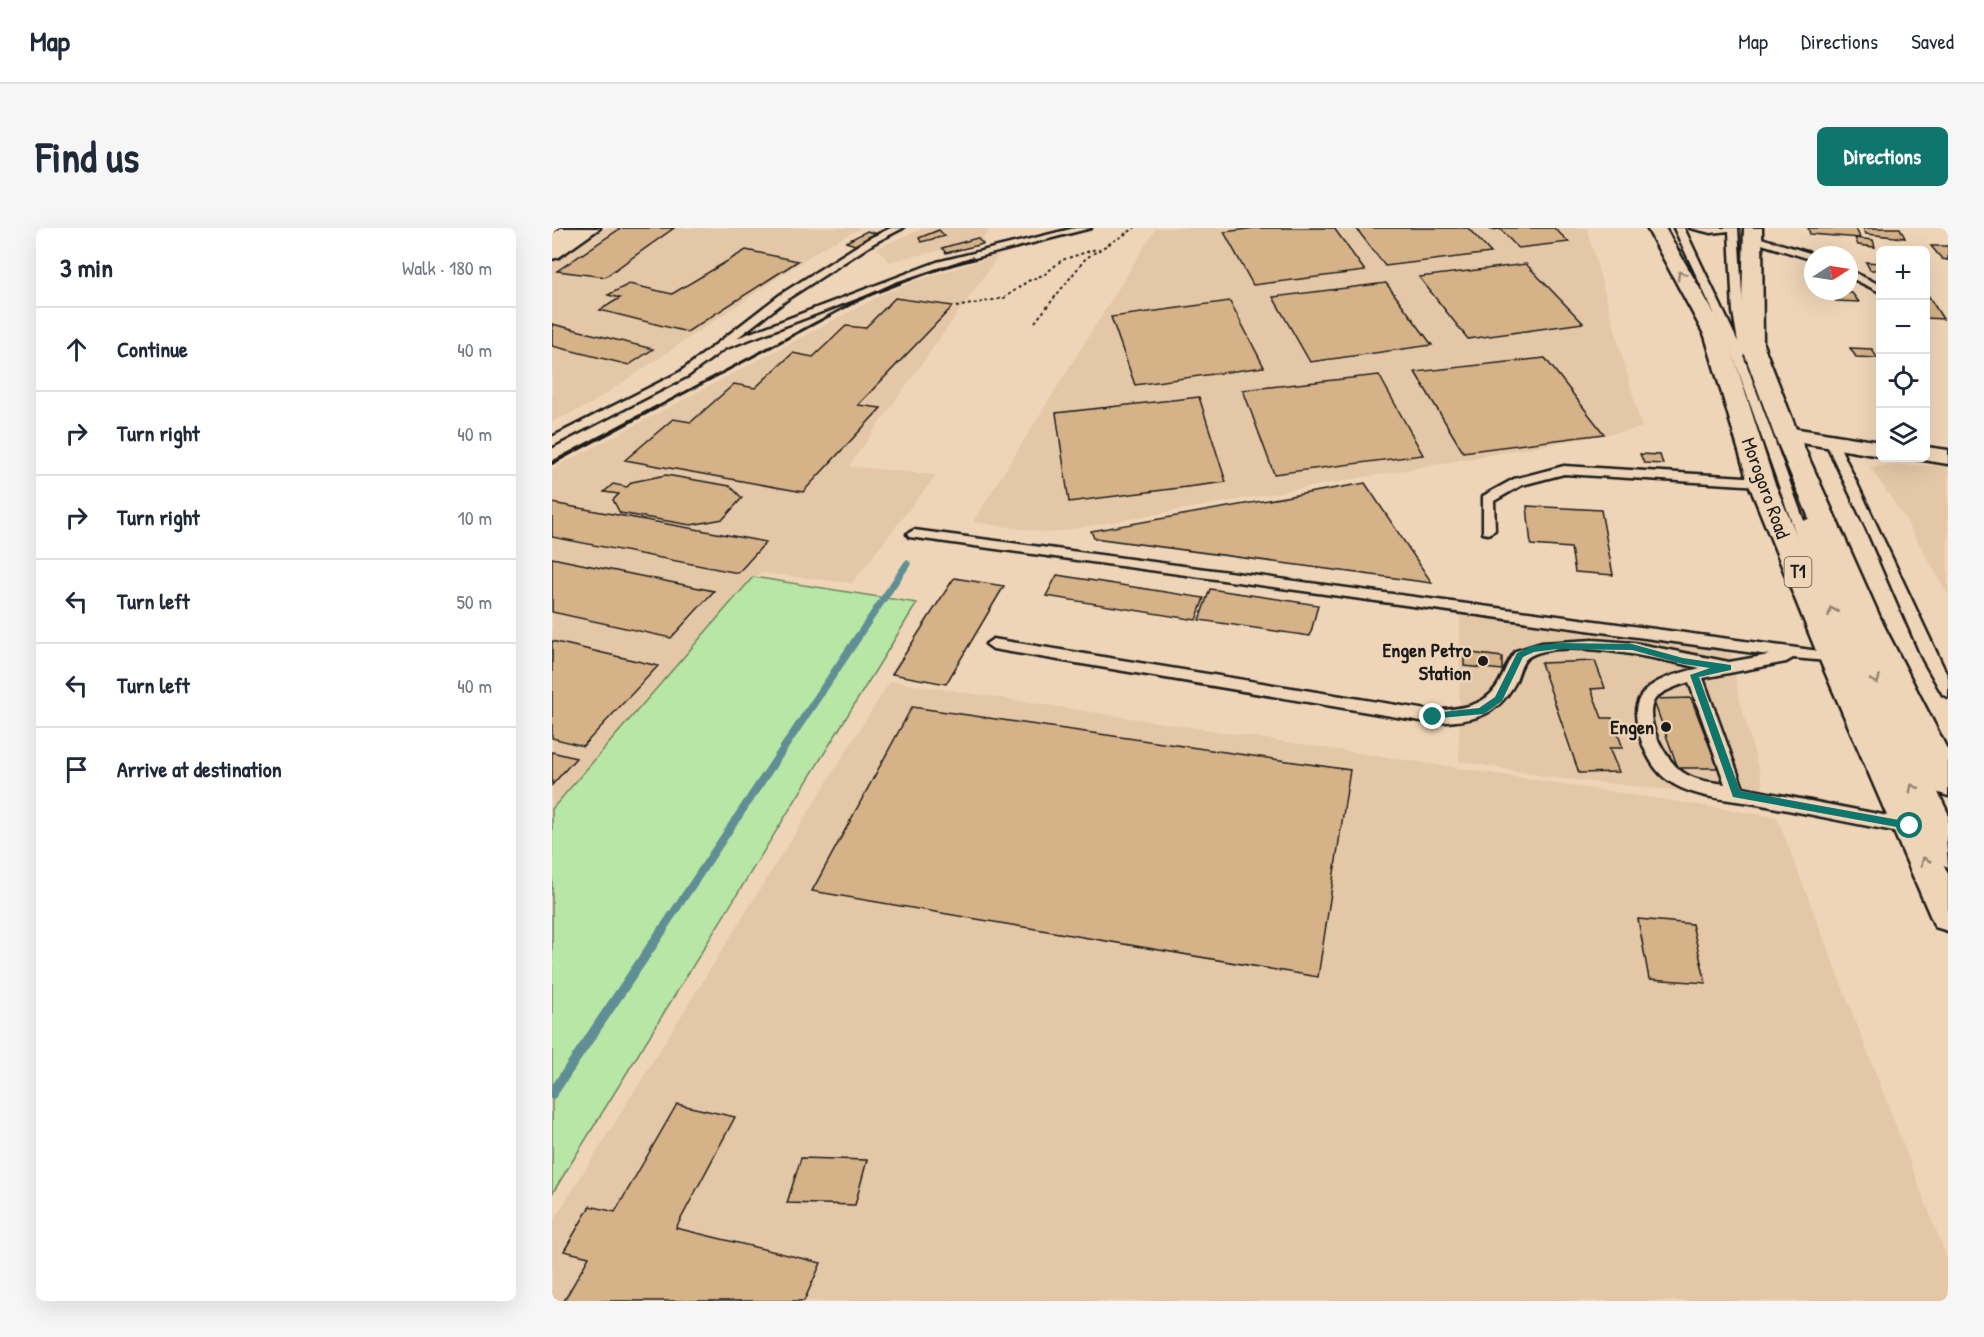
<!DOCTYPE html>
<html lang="en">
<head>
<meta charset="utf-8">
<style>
  body { margin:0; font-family:"Patrick Hand",sans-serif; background:#f6f6f7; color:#1f2937 }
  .controls { position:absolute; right:18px; top:18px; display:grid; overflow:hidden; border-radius:9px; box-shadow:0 6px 24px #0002 }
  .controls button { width:54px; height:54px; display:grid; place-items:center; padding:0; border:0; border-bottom:2px solid #e0e1e3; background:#fff; color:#1f2937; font:30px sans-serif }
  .compass { position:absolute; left:1252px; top:18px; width:54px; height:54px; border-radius:50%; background:#fff; box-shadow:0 6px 24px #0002; rotate:78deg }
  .stop { position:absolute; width:18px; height:18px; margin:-14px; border:4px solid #0f766e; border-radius:50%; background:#fff }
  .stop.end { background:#0f766e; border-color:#fff; box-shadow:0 2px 6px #0008 }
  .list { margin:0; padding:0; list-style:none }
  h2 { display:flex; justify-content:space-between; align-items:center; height:78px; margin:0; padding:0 24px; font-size:26px }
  h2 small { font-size:20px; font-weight:400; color:#747a83 }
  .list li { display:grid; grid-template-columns:39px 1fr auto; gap:18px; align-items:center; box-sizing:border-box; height:84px; padding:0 24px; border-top:2px solid #e0e1e3 }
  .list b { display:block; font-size:22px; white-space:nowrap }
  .list em { font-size:20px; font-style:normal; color:#747a83 }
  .icon { flex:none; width:33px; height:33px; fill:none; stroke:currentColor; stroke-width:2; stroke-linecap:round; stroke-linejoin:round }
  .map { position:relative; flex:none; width:1396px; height:1073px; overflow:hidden; border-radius:9px }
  header { display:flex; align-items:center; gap:36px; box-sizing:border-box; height:84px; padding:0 30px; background:#fff; border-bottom:2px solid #e0e1e3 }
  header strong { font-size:28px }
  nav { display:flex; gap:33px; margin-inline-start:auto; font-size:21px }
  .intro { display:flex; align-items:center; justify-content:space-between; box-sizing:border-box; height:144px; padding:0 36px }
  h1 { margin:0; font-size:42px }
  .button { padding:15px 27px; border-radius:9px; background:#0f766e; color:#fff; font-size:21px; font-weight:700 }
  main { display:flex; gap:36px; padding:0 36px }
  aside { flex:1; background:#fff; border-radius:9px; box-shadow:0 6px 24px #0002 }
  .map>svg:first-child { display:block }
  .built { fill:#e4c7a6 }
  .green { fill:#b8e6a5; stroke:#6a8160; stroke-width:1.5 }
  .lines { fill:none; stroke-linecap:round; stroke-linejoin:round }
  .stream-far2 { stroke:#5f8f94; stroke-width:7 }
  .stream-far1 { stroke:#5f8f94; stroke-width:8 }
  .stream { stroke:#5f8f94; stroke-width:10 }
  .building { fill:#d6b288; stroke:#1c1c1c; stroke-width:1.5 }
  .service-casing { stroke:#1c1c1c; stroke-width:5 }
  .minor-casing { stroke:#1c1c1c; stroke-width:5 }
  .secondary-casing { stroke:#1c1c1c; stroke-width:5 }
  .trunk-casing { stroke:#1c1c1c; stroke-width:5 }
  .path { stroke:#1c1c1c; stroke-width:2; stroke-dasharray:3 3; stroke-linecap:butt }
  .service { fill:#efd5b7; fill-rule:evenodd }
  .minor { fill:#efd5b7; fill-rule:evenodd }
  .secondary { fill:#efd5b7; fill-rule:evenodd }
  .trunk { fill:#efd5b7; fill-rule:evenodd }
  .rail-far1 { stroke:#1c1c1c; stroke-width:3 }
  .rail { stroke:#1c1c1c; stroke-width:4 }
  .oneway { stroke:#908271 }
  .route { fill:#0f766e }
  .poi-dot { fill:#1c1c1c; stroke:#efd5b7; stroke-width:2 }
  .labels { text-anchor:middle; stroke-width:4.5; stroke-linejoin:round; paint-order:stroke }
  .shield { fill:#efd5b7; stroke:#5b544a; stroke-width:1.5 }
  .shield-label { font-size:18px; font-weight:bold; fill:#1c1c1c }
  .street-label { font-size:20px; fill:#1c1c1c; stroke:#efd5b7 }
  .poi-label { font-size:20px; font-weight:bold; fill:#1c1c1c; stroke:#efd5b7; text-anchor:end }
</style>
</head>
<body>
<header>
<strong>Map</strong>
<nav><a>Map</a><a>Directions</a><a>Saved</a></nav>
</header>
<div class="intro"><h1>Find us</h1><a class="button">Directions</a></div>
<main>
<aside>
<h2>3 min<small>Walk · 180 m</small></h2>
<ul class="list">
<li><svg class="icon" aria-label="ahead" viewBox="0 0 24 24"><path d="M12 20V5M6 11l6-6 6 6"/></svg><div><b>Continue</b></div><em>40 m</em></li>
<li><svg class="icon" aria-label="right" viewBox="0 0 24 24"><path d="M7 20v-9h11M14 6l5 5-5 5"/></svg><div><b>Turn right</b></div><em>40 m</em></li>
<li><svg class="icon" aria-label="right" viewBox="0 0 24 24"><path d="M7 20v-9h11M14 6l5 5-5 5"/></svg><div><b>Turn right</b></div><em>10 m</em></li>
<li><svg class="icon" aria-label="left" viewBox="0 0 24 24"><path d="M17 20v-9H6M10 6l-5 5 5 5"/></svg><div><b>Turn left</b></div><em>50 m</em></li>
<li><svg class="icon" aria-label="left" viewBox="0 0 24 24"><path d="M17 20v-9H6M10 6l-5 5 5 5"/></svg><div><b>Turn left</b></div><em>40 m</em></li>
<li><svg class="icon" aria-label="arrive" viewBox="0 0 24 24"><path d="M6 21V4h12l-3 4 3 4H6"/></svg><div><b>Arrive at destination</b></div></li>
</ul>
</aside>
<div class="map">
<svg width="1396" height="1073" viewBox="0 0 1396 1073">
  <rect width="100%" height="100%" fill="#efd5b7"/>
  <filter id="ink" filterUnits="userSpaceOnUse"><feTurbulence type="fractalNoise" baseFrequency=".0167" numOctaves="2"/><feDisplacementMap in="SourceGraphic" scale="12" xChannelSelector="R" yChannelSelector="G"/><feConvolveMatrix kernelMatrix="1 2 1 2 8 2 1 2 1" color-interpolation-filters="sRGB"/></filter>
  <g filter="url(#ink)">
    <path class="built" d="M 54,0 L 309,0 L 270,20 L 39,176 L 0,194 L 0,35 Z
      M 372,0 L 439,0 L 429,13 L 337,34 L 325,20 Z
      M 604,0 L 1035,0 L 1090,200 L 498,305 L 421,294 Z
      M 447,27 L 297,238 L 384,247 L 300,355 L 208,345 L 0,583 L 0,241 L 333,65 L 369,51 Z
      M 1340,237 L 1396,238 L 1396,367 L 1352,289 L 1318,239 Z
      M 908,388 L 1179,423 L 1186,466 L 1209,549 L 1214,582 L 1120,562 L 1003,550 L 907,533 Z
      M 338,453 L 1225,589 L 1396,1033 L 1396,1073 L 0,1073 L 0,995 Z"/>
    <path class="green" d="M 201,349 L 365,375 L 0,966 L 0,581 Z"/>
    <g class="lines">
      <path class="stream-far2" d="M 305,410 L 355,336"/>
      <path class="stream-far1" d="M 110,702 L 306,409"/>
      <path class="stream" d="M 0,866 L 111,701"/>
    </g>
    <path class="building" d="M 69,0 L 122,0 L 53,49 L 5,43 Z
      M 703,0 L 782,0 L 813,43 L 701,57 L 672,4 Z
      M 804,0 L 916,0 L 939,25 L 833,38 Z
      M 937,0 L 1002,0 L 1017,14 L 966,20 L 948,1 L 939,2 Z
      M 1256,0 L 1304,0 L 1308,10 L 1258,6 Z
      M 1311,0 L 1348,0 L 1353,10 L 1314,6 Z
      M 387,2 L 393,8 L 369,14 L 367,10 Z
      M 315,3 L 325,6 L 303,17 L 294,14 Z
      M 425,10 L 431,16 L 394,25 L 390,20 Z
      M 1303,10 L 1321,12 L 1323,19 L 1306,17 Z
      M 1379,18 L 1396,18 L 1396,32 L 1390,31 Z
      M 194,22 L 246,33 L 135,104 L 48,82 L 68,70 L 56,67 L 77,56 L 120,66 Z
      M 1314,34 L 1328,35 L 1328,42 L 1318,42 Z
      M 974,36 L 1031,95 L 916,111 L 867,49 Z
      M 834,55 L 880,117 L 758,134 L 721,69 Z
      M 1374,64 L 1391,91 L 1374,90 Z
      M 1277,65 L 1300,65 L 1307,74 L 1284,73 Z
      M 343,70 L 401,78 L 306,177 L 329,180 L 251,264 L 73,232 L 121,191 L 139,194 L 182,156 L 203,160 L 241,125 L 261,129 L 294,98 L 313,100 Z
      M 678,73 L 712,139 L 583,157 L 559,89 Z
      M 0,96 L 101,121 L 77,137 L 0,118 Z
      M 1298,120 L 1320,121 L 1325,130 L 1304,129 Z
      M 993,130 L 1052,206 L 911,224 L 863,144 Z
      M 827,147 L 871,227 L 722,246 L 691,162 Z
      M 647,169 L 674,254 L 517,274 L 504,185 Z
      M 1088,226 L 1108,227 L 1111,236 L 1092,235 Z
      M 114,247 L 178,258 L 190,270 L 171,291 L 139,297 L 68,285 L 61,272 L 67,266 L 52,264 L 61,256 L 75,259 L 80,254 Z
      M 813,255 L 880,355 L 542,310 L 539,303 Z
      M 0,275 L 214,314 L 186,345 L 0,309 Z
      M 975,278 L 1049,282 L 1061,347 L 1023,344 L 1019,320 L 979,317 Z
      M 0,330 L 162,363 L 119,410 L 0,384 Z
      M 505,347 L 652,370 L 644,392 L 494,368 Z
      M 402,350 L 452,358 L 394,456 L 340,446 Z
      M 658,361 L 766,377 L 758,408 L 647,392 Z
      M 0,413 L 106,438 L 31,518 L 0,510 Z
      M 912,424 L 950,429 L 950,442 L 912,438 Z
      M 1043,433 L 1053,460 L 1039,461 L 1050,490 L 1060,490 L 1071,520 L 1057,520 L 1067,544 L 1027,545 L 989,435 Z
      M 1139,470 L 1166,540 L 1126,540 L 1101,471 Z
      M 360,479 L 798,542 L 766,749 L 260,663 Z
      M 0,524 L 24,530 L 0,557 Z
      M 1086,691 L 1140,696 L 1154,755 L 1097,751 Z
      M 125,876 L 183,889 L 124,1000 L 269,1035 L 252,1073 L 12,1073 L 37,1029 L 12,1023 L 38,978 L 63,984 Z
      M 249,930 L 315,932 L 303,977 L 235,975 Z"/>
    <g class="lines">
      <g class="service-casing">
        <path id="service" d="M 339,0 L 351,0 L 322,15 L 237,70 L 185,110 L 385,34 L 523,0 L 539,0 L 391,38 L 172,121 L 136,148 L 0,218 L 0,209 L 128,144 L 229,66 L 316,11 Z
          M 1122,0 L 1132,0 L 1186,114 L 1181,84 L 1177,3 L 1159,5 L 1138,0 L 1186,0 L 1191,84 L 1198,124 L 1191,127 L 1252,293 L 1258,290 L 1265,294 L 1330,450 L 1396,585 L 1396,609 L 1394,608 L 1396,639 L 1390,636 L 1334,522 L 1263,360 L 1178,119 Z
          M 1203,8 L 1206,9 L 1264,27 L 1261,27 L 1261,32 L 1258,31 L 1200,13 L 1198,11 Z
          M 1297,42 L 1328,57 L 1328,64 L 1297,49 Z
          M 1280,211 L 1286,215 L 1396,449 L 1396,469 L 1391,467 L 1371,432 L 1315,302 L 1274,215 Z
          M 1012,238 L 1209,250 L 1215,254 L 1209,258 L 1012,246 L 970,257 L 942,273 L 943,302 L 936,306 L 931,305 L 931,268 L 962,251 Z
          M 362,302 L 1282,425 L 1290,430 L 1287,434 L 1241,430 L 1234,434 L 1151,450 L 1191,560 L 1357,592 L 1363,594 L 1366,599 L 1363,604 L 1357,606 C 1306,596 1256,586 1205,576 C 1176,571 1139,570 1114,551 C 1097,538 1085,508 1084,486 C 1083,454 1124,446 1148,440 C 1111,432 1007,407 975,430 C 968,436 967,447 963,455 C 942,492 920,492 881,495 L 441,421 L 434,416 L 441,411 L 881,483 C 911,480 936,480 950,449 C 954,440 957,431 964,423 L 990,415 L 1041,412 L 1082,415 L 1177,434 L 1217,427 L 357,309 L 355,306 ZM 1137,454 L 1173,556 C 1159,554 1144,553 1132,545 C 1115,535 1089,490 1103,471 C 1111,462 1126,458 1137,454 Z"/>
      </g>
      <g class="minor-casing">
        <path id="minor" d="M 26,0 L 48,0 L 7,29 L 0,31 L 0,17 Z
          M 1234,199 L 1328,214 L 1328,228 L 1226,211 L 1222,206 L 1226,201 Z
          M 1374,219 L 1396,222 L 1396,236 L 1365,231 L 1374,230 Z"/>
      </g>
      <g class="secondary-casing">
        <path id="secondary" d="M 9,0 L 31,0 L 7,18 L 0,20 L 0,6 Z"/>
      </g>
      <g class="trunk-casing">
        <path id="trunk" d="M 1095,0 L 1113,0 L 1175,108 L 1222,254 L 1297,430 L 1396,646 L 1396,703 L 1383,699 L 1267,430 L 1196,254 L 1153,108 Z
          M 1192,0 L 1210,0 L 1211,116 L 1246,206 L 1331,396 L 1396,523 L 1396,568 L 1384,564 L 1301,396 L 1222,206 L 1189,116 Z"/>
      </g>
      <path class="path" d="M 404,79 L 452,70 L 476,53 L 493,46 L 510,32 L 544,21
        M 483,94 L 534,30 L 583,0"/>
      <use href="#service" class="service"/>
      <use href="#minor" class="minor"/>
      <use href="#secondary" class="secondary"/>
      <use href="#trunk" class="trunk"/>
      <path class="rail-far1" d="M 102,181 L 305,73 L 342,56 L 420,30"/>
      <path class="rail" d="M 0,235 L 105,179"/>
    </g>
    <defs><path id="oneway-chevron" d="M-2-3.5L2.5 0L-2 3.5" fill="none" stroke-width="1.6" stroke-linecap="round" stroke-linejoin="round" transform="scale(1.5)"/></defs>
    <g class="oneway">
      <use href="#oneway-chevron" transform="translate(1129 47) rotate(-121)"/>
      <use href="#oneway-chevron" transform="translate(1280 383) rotate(-114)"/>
      <use href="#oneway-chevron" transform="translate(1324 452) rotate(66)"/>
      <use href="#oneway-chevron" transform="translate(1361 560) rotate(-116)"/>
      <use href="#oneway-chevron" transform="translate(1373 633) rotate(-114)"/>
    </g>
  </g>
  <path class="route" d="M 1006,415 L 1080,416 L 1131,430 L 1179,437 L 1179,442 L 1147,449 L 1188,563 L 1358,594 L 1361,595 L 1361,602 L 1181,569 L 1138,447 L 1158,440 L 1131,436 L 1080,422 L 1006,421 L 982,424 L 971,429 L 950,473 L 932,486 L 878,491 L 877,489 L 881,485 L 927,480 L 943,469 L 965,425 L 980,418 Z"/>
  <g class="poi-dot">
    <circle cx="931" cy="433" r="6"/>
    <circle cx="1114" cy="499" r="6"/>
  </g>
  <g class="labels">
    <rect class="shield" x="1232.5" y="329" width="27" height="30" rx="4.5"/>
    <g class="shield-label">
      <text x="1246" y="350">T1</text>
    </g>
    <g class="street-label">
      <text transform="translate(1214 260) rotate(70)" y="7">Morogoro Road</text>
    </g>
    <g class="poi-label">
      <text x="919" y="429">Engen Petro<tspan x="919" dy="23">Station</tspan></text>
      <text x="1102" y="506">Engen</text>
    </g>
  </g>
</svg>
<div class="controls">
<button>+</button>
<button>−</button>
<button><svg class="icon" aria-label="locate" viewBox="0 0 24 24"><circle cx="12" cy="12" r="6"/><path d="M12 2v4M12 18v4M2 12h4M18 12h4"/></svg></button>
<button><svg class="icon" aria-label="layers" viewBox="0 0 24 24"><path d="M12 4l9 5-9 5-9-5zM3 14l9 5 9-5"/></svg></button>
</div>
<svg class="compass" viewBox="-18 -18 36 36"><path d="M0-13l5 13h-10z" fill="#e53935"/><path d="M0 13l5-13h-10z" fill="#747a83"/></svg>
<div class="stop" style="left:1358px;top:598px"></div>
<div class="stop end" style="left:881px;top:489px"></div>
</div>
</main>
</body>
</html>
